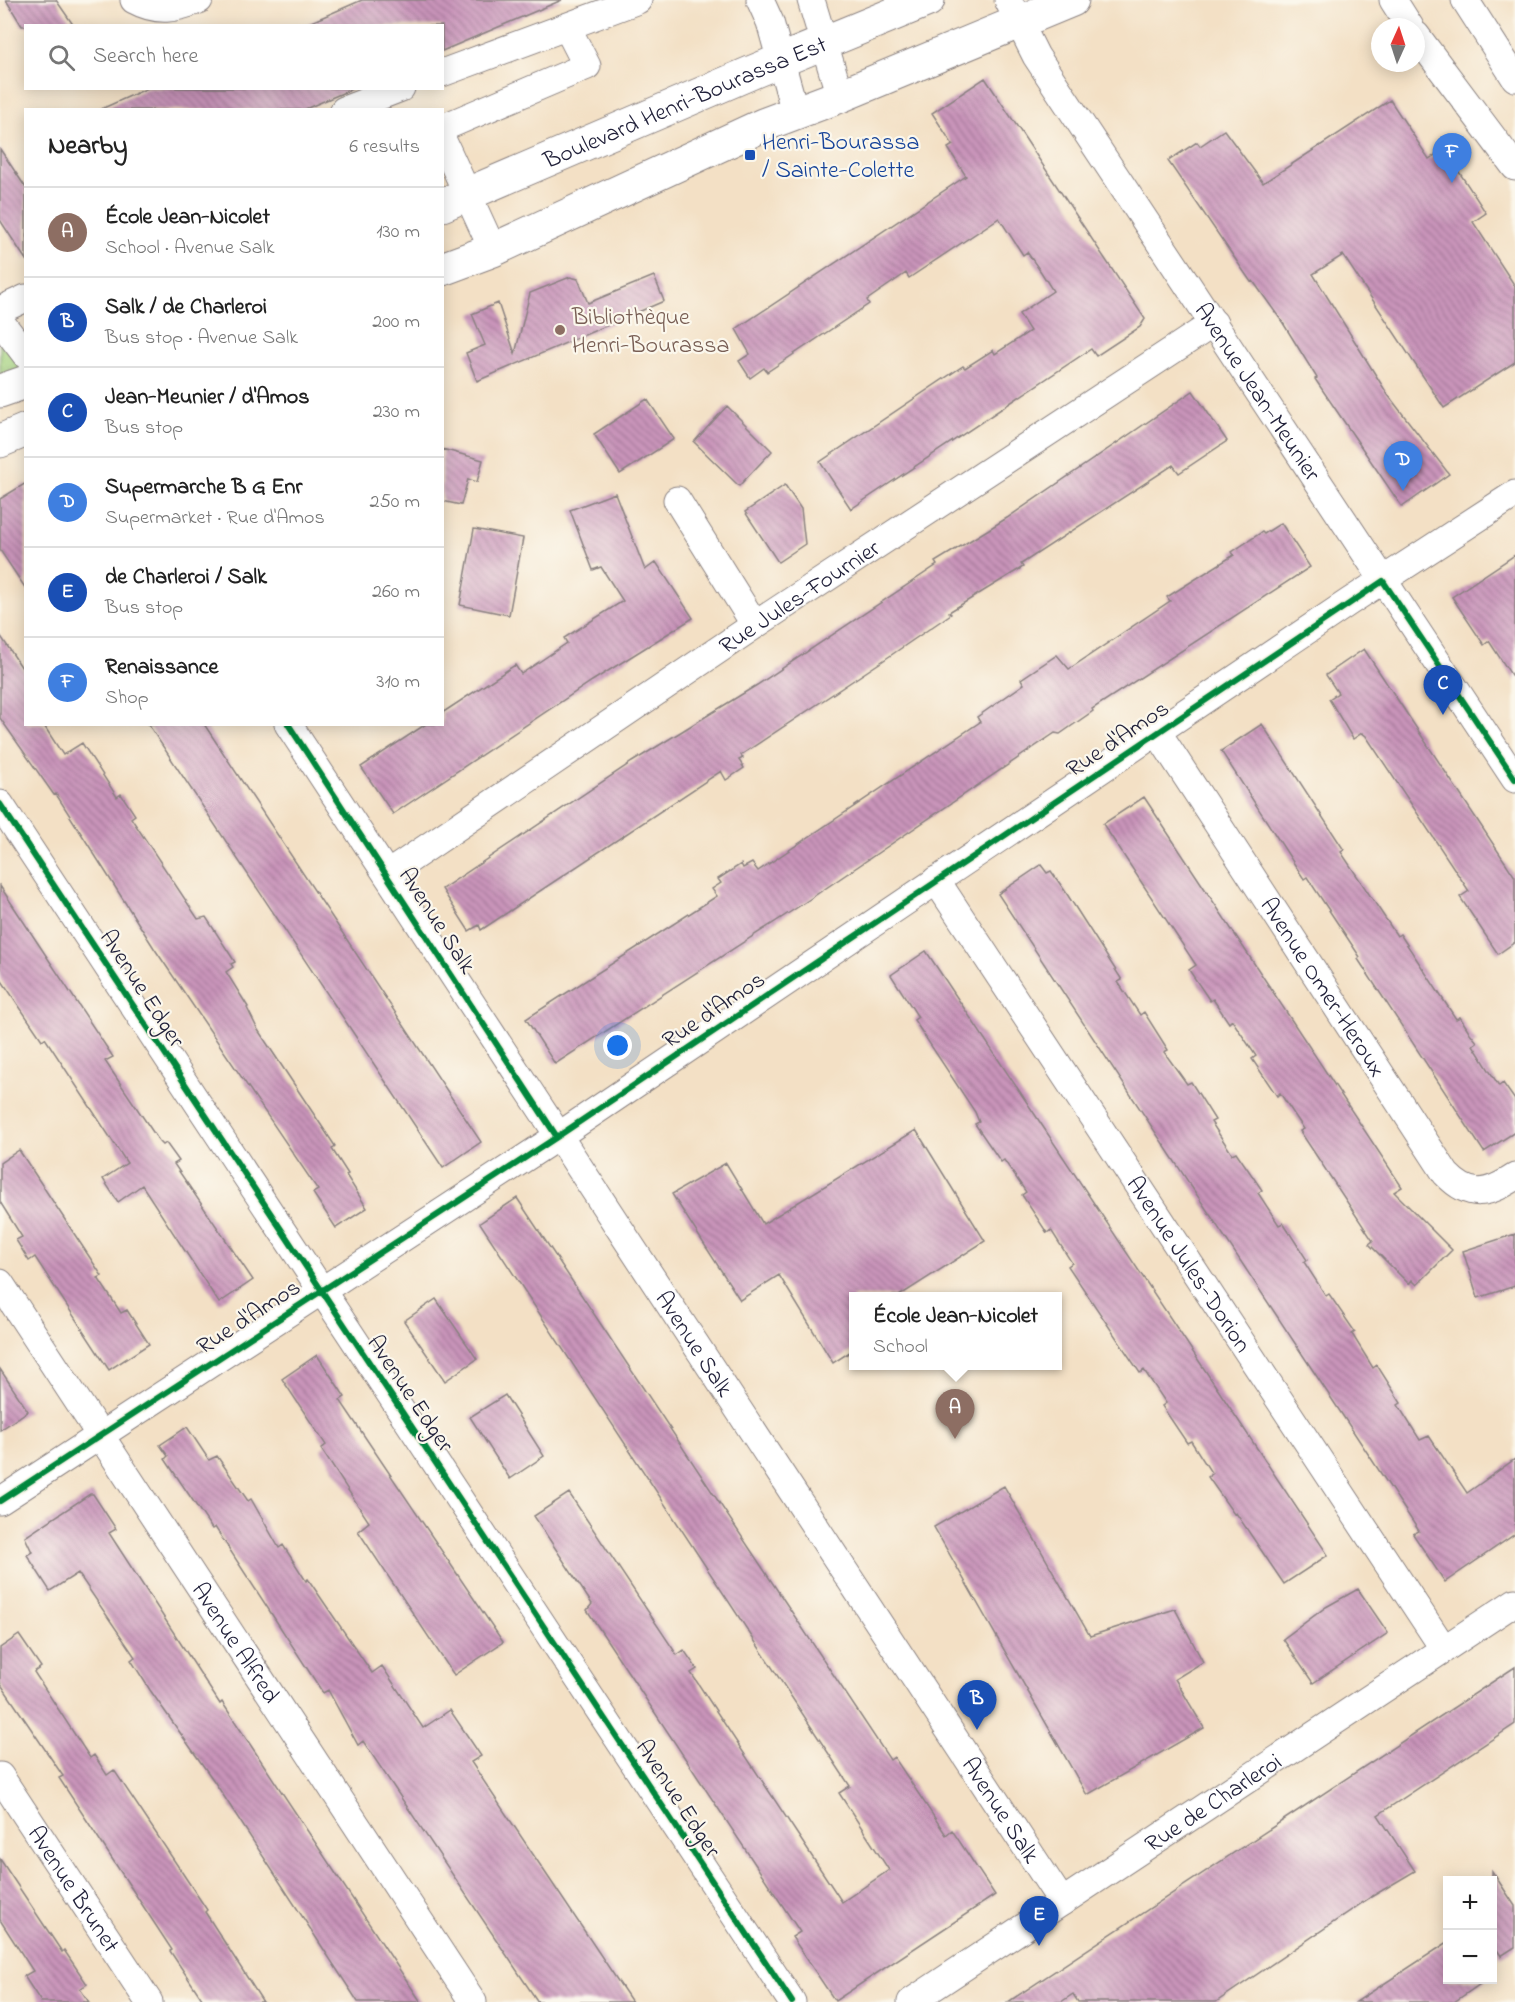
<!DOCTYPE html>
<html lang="en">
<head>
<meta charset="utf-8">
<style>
  body { margin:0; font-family:"Indie Flower",sans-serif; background:#f6f6f6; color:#222 }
  .controls { position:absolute; right:18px; bottom:18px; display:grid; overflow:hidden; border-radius:0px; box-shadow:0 3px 15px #0003 }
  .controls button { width:54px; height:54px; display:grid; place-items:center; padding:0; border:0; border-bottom:2px solid #e0e0e0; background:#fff; color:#222; font:30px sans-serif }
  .compass { position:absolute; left:1371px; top:18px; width:54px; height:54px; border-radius:50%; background:#fff; box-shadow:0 3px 15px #0003; rotate:3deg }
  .you { position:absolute; left:618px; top:1046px; width:21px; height:21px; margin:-15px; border:4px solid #fff; border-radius:50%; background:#1a73e8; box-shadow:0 0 0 9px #1a73e833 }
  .badge { display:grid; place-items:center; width:39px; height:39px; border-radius:50%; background:#7c3aed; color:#fff; font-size:20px; font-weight:700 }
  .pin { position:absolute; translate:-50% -50px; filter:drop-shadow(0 2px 3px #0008) }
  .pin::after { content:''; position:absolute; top:32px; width:21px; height:18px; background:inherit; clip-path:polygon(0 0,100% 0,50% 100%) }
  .popup { position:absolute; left:849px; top:1292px; width:213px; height:78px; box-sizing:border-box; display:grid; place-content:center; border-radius:0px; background:#fff; filter:drop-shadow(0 2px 4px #0005); font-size:20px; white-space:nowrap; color:#767676 }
  .popup b { font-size:22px; color:#222 }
  .popup::after { content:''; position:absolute; left:50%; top:100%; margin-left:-12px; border:12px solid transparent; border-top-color:#fff }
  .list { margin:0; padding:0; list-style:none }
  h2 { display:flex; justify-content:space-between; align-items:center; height:78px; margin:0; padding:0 24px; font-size:26px }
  h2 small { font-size:20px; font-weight:400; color:#767676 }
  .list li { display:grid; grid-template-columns:39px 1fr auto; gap:18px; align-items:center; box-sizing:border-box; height:90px; padding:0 24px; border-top:2px solid #e0e0e0 }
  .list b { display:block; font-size:22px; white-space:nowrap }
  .list p { margin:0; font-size:20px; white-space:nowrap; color:#767676 }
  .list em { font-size:20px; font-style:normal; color:#767676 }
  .icon { flex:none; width:33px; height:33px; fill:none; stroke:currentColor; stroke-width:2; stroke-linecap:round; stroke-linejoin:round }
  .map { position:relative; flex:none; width:1515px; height:2002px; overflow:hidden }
  .search { position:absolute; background:#fff; box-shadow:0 3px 15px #0003; left:24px; top:24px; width:420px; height:66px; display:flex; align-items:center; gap:15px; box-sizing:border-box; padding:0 21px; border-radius:0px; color:#767676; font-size:22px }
  .panel { position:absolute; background:#fff; box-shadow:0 3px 15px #0003; left:24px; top:108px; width:420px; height:618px; border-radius:0px }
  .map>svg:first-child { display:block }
  .park { fill:url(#park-tufts); stroke:#637a5e; stroke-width:1.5 }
  .building { fill:url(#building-back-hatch) }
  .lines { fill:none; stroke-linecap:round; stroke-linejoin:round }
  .minor-casing { stroke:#8a8180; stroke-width:29 }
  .major-casing { stroke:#8a8180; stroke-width:35 }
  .minor { stroke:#fff; stroke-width:27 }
  .major { stroke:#fff; stroke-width:33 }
  .cycleway-casing { stroke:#fbf7ec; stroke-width:10 }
  .cycleway { stroke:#00873e; stroke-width:6 }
  .transit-dot { fill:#1a4fb4; stroke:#fbf7ec; stroke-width:2 }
  .education-dot { fill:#8d6e63; stroke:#fbf7ec; stroke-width:2 }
  .labels { text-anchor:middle; stroke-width:4.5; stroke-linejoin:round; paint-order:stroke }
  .street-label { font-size:24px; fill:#22223b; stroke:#fbf7ec }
  .transit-label { font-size:24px; fill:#164399; stroke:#fbf7ec; text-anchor:start }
  .education-label { font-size:24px; fill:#785e54; stroke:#fbf7ec; text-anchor:start }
</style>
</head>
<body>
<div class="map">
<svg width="1515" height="2002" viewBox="0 0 1515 2002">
  <defs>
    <pattern id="park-tufts" width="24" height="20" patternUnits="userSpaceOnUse" patternTransform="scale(1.5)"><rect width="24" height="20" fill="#a4d280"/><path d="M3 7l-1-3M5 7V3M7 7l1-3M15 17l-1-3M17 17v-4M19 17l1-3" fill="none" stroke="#8db470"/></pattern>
    <pattern id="building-back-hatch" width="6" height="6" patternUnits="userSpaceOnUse" patternTransform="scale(1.5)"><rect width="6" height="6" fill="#c994ba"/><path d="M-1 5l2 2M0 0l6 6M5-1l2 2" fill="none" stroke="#a37898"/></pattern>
  </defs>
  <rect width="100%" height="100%" fill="#fbf7ec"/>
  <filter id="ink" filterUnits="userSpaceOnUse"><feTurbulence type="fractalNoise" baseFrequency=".0167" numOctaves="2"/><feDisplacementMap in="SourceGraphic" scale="12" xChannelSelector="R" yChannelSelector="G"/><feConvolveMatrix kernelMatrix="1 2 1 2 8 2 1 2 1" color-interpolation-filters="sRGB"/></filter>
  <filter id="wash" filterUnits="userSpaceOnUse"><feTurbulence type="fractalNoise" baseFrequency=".008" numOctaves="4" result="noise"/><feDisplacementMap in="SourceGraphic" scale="24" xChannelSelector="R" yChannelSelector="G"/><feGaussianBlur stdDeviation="1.35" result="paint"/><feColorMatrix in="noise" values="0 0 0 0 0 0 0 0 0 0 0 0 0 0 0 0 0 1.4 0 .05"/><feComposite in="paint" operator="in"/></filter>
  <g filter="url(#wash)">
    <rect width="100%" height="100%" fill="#f3e0c5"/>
    <path class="park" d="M 0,337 L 26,376 L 0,392 Z"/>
    <g id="blocks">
      <path class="building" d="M 6,0 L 56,0 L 74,26 L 22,26 Z
        M 362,0 L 562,0 L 442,51 L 442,26 L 302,26 Z
        M 985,78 L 1145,319 L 1140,327 L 1096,356 L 1091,349 L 851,509 L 820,462 L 963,366 L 965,368 L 993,350 L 995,354 L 1030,331 L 1019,314 L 1053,291 L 1041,272 L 1027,252 L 1023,255 L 999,218 L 909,278 L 906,273 L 867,300 L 869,304 L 767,372 L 764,368 L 750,378 L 739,361 L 750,354 L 736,329 L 966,176 L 948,148 L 953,145 L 932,113 Z
        M 148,88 L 352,88 L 352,89 L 303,110 L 99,110 Z
        M 1390,100 L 1429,159 L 1444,149 L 1486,213 L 1473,222 L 1515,286 L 1515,362 L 1444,408 L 1343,255 L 1313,274 L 1388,395 L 1449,474 L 1402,507 L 1315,379 L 1317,378 L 1283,323 L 1253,281 L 1251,282 L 1168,161 L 1197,142 L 1200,146 L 1224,130 L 1263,183 Z
        M 0,149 L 26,188 L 26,260 L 0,220 Z
        M 654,276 L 664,301 L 477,381 L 466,353 L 485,345 L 472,314 L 498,303 L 515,354 L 530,293 L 570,277 L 578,279 L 588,303 Z
        M 1193,391 L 1227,441 L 1179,473 L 1173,465 L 1021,564 L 1023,567 L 949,612 L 951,614 L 881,662 L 741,755 L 743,758 L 739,760 L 744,768 L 726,780 L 721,771 L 481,930 L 479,925 L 469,931 L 442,889 L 632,762 L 757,685 L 937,565 L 935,562 L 1007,518 Z
        M 647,399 L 674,439 L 620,474 L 594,434 Z
        M 727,406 L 772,451 L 739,486 L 694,442 Z
        M 442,449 L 483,460 L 477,482 L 468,479 L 461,505 L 442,501 Z
        M 26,483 L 26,589 L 0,550 L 0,499 Z
        M 785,485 L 801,509 L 805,544 L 778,562 L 745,512 Z
        M 615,493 L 645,570 L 656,562 L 693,618 L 592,681 L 393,814 L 361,767 L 426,724 L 442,724 L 442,713 L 515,665 L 521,674 L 567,643 L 564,638 L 623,601 L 601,567 L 593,570 L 570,510 Z
        M 1281,523 L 1310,567 L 1092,709 L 1093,711 L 1060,734 L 1055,733 L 798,907 L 555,1064 L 526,1019 L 717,896 L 712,889 L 721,883 L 718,879 L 741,864 L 743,868 L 752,863 L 758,871 L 980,722 L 977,717 L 1024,684 L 1021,679 L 1057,655 L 1069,669 L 1170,601 L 1167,597 L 1234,555 L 1232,552 L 1262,532 L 1264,534 Z
        M 474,529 L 523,538 L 509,615 L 460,605 Z
        M 1515,555 L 1515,681 L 1489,641 L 1484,645 L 1452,597 Z
        M 0,635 L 26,674 L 26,724 L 43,724 L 63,755 L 82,743 L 117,797 L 121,794 L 135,815 L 131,818 L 198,919 L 206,917 L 235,962 L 231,964 L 233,967 L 226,972 L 248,1007 L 247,1008 L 258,1030 L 335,1146 L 332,1149 L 348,1174 L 346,1175 L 367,1208 L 336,1228 L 313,1193 L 318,1190 L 154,948 L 56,794 L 54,795 L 0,718 Z
        M 1364,649 L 1515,877 L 1515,942 L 1498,954 L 1460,897 L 1469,891 L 1366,736 L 1362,733 L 1353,739 L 1329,699 L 1338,693 L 1326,675 Z
        M 148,724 L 204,724 L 481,1142 L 443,1168 Z
        M 1262,724 L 1344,850 L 1341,852 L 1397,936 L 1400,934 L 1456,1019 L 1460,1017 L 1470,1033 L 1477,1042 L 1473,1045 L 1499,1086 L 1503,1083 L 1515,1100 L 1515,1132 L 1484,1152 L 1358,959 L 1360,957 L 1307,877 L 1304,879 L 1221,751 Z
        M 1144,797 L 1402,1187 L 1394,1192 L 1452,1250 L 1417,1285 L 1412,1280 L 1409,1284 L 1369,1244 L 1373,1241 L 1300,1131 L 1304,1129 L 1280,1093 L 1277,1096 L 1252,1059 L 1256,1056 L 1232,1020 L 1229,1023 L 1213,999 L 1210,1001 L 1189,970 L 1196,965 L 1103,824 Z
        M 1041,865 L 1047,873 L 1051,871 L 1065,891 L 1122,980 L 1118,982 L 1140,1015 L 1144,1012 L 1168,1050 L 1164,1052 L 1187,1084 L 1191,1082 L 1215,1120 L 1211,1122 L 1232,1154 L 1236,1152 L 1262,1190 L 1258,1193 L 1279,1225 L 1283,1223 L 1307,1260 L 1304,1262 L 1326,1296 L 1329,1294 L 1355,1332 L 1352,1334 L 1373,1368 L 1377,1365 L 1401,1403 L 1398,1405 L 1420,1440 L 1429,1436 L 1467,1493 L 1515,1459 L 1515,1534 L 1445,1582 L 1413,1534 L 1419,1531 L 998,894 Z
        M 0,886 L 113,1057 L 105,1061 L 159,1141 L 163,1145 L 166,1143 L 179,1161 L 174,1164 L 253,1280 L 219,1303 L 142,1185 L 118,1202 L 103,1179 L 127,1163 L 45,1038 L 42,1040 L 0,978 Z
        M 926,951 L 1328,1555 L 1284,1584 L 1236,1513 L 1234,1514 L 1208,1477 L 1212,1474 L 1191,1441 L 1187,1443 L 1162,1406 L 1166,1403 L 1144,1370 L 1140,1373 L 1068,1266 L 1072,1263 L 1051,1230 L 1047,1233 L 1022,1195 L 1026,1192 L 1004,1160 L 1001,1162 L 975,1124 L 979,1122 L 975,1112 L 914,1020 L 918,1017 L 891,975 Z
        M 916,1130 L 985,1241 L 899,1296 L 853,1296 L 853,1350 L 833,1363 L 779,1275 L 740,1300 L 672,1194 L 726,1163 L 763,1224 Z
        M 19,1150 L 102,1276 L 98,1278 L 121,1313 L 127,1310 L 149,1344 L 109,1370 L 35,1257 L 29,1261 L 16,1240 L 22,1237 L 0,1202 L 0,1163 Z
        M 517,1198 L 890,1760 L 894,1757 L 946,1835 L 952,1830 L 995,1895 L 835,2001 L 792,1937 L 800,1932 L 587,1610 L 592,1604 L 534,1516 L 569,1493 L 677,1655 L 684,1650 L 697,1669 L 691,1673 L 842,1902 L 889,1870 L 839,1793 L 850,1786 L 480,1223 Z
        M 1515,1234 L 1515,1286 L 1478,1298 L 1463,1251 Z
        M 436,1299 L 477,1359 L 445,1381 L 404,1321 Z
        M 317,1355 L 345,1397 L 340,1400 L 503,1642 L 454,1675 L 358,1531 L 369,1522 L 321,1449 L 326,1445 L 282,1379 Z
        M 0,1369 L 28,1411 L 0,1430 Z
        M 505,1395 L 544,1456 L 510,1479 L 470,1417 Z
        M 187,1427 L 209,1460 L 217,1456 L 248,1501 L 251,1499 L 279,1548 L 283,1545 L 306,1581 L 308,1579 L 372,1673 L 382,1666 L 423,1728 L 450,1710 L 481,1756 L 471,1762 L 632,2002 L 538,2002 L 363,1741 L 358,1745 L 328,1690 L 323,1693 L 215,1527 L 212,1529 L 165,1459 L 168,1456 L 160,1445 Z
        M 1004,1486 L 1090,1636 L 1175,1609 L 1203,1662 L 1175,1679 L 1204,1728 L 1087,1795 L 934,1527 Z
        M 90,1494 L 93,1494 L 116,1529 L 109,1533 L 220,1704 L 222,1702 L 421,2002 L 358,2002 L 214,1781 L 150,1690 L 131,1660 L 135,1657 L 78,1573 L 50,1591 L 27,1555 L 32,1552 L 25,1537 Z
        M 1358,1589 L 1388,1633 L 1313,1683 L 1283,1639 L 1326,1607 Z
        M 19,1635 L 41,1667 L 34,1672 L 90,1758 L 94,1755 L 107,1775 L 114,1770 L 207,1910 L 205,1912 L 263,2002 L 204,2002 L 170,1951 L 172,1950 L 59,1778 L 63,1776 L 0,1683 L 0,1648 Z
        M 1515,1667 L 1515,1724 L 1378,1815 L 1415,1871 L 1371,1897 L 1216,2002 L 1078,2002 L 1073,1994 L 1061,2002 L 1008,2002 Z
        M 0,1859 L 62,1952 L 64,1950 L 87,1984 L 80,1989 L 89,2002 L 41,2002 L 24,1976 L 33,1971 L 0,1920 Z
        M 1492,1871 L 1515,1906 L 1515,1947 L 1501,1956 L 1492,1942 Z
        M 1448,1942 L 1448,1980 L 1486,1980 L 1454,2002 L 1356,2002 Z"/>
    </g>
  </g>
  <g filter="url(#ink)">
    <use href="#blocks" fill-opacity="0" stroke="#8a8180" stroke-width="1.5"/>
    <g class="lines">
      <g class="minor-casing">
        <g id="minor">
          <path d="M 134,0 C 158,13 175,9 199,0"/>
          <path d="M 760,0 L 770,22 L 795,112"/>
          <path d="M 811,0 L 840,96"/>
          <path id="s1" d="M 1008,0 L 1036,56 L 1515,779"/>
          <path d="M 1393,0 L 1410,27"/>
          <path d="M 1465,0 L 1515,78"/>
          <path d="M 1416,35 L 1515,167"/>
          <path d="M 442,73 L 638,0"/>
          <path d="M 344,110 L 401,88"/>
          <path d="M 442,128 L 587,66 L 567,27"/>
          <path d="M 442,139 L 493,250"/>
          <path d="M 0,310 L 26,298"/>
          <path d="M 0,321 L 26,355"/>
          <path d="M 677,500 L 755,625"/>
          <path id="s2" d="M 288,724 L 1062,1902"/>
          <path id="s3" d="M 1158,733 L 1446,1174 C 1470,1199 1487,1195 1515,1177"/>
          <path d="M 0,804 L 792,2002"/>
          <path id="s4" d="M 388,874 L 755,625 L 1214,323"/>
          <path id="s5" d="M 936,880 L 1444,1649"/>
          <path id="s6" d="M 0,1283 L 473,2002"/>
          <path d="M 0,1501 L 557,1137 L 1349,602 L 1515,494"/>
          <path id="s7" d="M 0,1776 L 149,2002"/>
          <path id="s8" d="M 911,2002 L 1515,1602"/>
        </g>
      </g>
      <g class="major-casing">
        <g id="major">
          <path id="s9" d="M 442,205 L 755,71 L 928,0"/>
          <path d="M 442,269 L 493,250 L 763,125 L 840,96 L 1072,0"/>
          <path d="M 0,391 L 26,382"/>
          <path d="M 0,441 L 26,430"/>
        </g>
      </g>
      <use href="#minor" class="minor"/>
      <use href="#major" class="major"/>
      <g class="cycleway-casing">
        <path id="cycleway" d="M 288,724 L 557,1137
          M 0,804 L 792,2002
          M 0,1501 L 557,1137 L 1383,581 L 1515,779"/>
      </g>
      <use href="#cycleway" class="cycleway"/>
    </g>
  </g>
  <rect class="transit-dot" x="744" y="149" width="12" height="12" rx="3"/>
  <circle class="education-dot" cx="560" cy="330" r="6"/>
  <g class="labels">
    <g class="street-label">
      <text dy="8" stroke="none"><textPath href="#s9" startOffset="264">Boulevard Henri-Bourassa Est</textPath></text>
      <text dy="8" stroke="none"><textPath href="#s1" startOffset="465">Avenue Jean-Meunier</textPath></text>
      <text dy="8" stroke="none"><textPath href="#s4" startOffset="496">Rue Jules-Fournier</textPath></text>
      <text transform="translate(1117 738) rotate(-34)" y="8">Rue d'Amos</text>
      <text transform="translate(438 920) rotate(57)" y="8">Avenue Salk</text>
      <text dy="8" stroke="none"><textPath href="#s3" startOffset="303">Avenue Omer-Heroux</textPath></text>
      <text transform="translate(143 988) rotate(57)" y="8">Avenue Edger</text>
      <text transform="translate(713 1009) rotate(-34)" y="8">Rue d'Amos</text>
      <text dy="8" stroke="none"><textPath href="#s5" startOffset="460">Avenue Jules-Dorion</textPath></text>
      <text transform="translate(248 1316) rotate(-33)" y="8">Rue d'Amos</text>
      <text dy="8" stroke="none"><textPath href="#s2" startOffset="741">Avenue Salk</textPath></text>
      <text transform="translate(411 1393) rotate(56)" y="8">Avenue Edger</text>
      <text dy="8" stroke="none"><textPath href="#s6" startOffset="430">Avenue Alfred</textPath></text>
      <text transform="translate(679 1798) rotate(57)" y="8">Avenue Edger</text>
      <text dy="8" stroke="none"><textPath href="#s8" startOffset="362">Rue de Charleroi</textPath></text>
      <text dy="8" stroke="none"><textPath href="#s2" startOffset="1299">Avenue Salk</textPath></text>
      <text dy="8" stroke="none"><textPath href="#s7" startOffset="135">Avenue Brunet</textPath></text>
    </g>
    <g class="transit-label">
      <text x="762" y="149">Henri-Bourassa<tspan x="762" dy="28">/ Sainte-Colette</tspan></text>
    </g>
    <g class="education-label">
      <text x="572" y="324">Bibliothèque<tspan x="572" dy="28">Henri-Bourassa</tspan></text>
    </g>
  </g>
</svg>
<div class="controls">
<button>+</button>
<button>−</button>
</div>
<svg class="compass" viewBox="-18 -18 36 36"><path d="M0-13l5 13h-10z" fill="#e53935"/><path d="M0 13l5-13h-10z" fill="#767676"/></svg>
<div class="you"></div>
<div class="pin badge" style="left:955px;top:1439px;background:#8d6e63">A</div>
<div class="popup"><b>École Jean-Nicolet</b>School</div>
<div class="pin badge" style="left:977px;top:1730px;background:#1a4fb4">B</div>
<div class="pin badge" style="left:1443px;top:715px;background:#1a4fb4">C</div>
<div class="pin badge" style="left:1403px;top:491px;background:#3f7fe0">D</div>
<div class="pin badge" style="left:1039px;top:1946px;background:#1a4fb4">E</div>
<div class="pin badge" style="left:1452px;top:183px;background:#3f7fe0">F</div>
<div class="search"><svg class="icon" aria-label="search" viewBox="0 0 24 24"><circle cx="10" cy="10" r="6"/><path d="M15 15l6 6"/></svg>Search here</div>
<section class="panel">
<h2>Nearby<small>6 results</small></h2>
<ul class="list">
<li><span class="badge" style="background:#8d6e63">A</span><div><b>École Jean-Nicolet</b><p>School · Avenue Salk</p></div><em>130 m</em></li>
<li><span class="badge" style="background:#1a4fb4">B</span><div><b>Salk / de Charleroi</b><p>Bus stop · Avenue Salk</p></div><em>200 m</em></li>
<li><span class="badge" style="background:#1a4fb4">C</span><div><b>Jean-Meunier / d'Amos</b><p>Bus stop</p></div><em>230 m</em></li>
<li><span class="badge" style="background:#3f7fe0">D</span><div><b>Supermarche B G Enr</b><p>Supermarket · Rue d'Amos</p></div><em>250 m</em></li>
<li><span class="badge" style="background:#1a4fb4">E</span><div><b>de Charleroi / Salk</b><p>Bus stop</p></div><em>260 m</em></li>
<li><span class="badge" style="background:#3f7fe0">F</span><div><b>Renaissance</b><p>Shop</p></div><em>310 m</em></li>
</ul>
</section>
</div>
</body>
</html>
